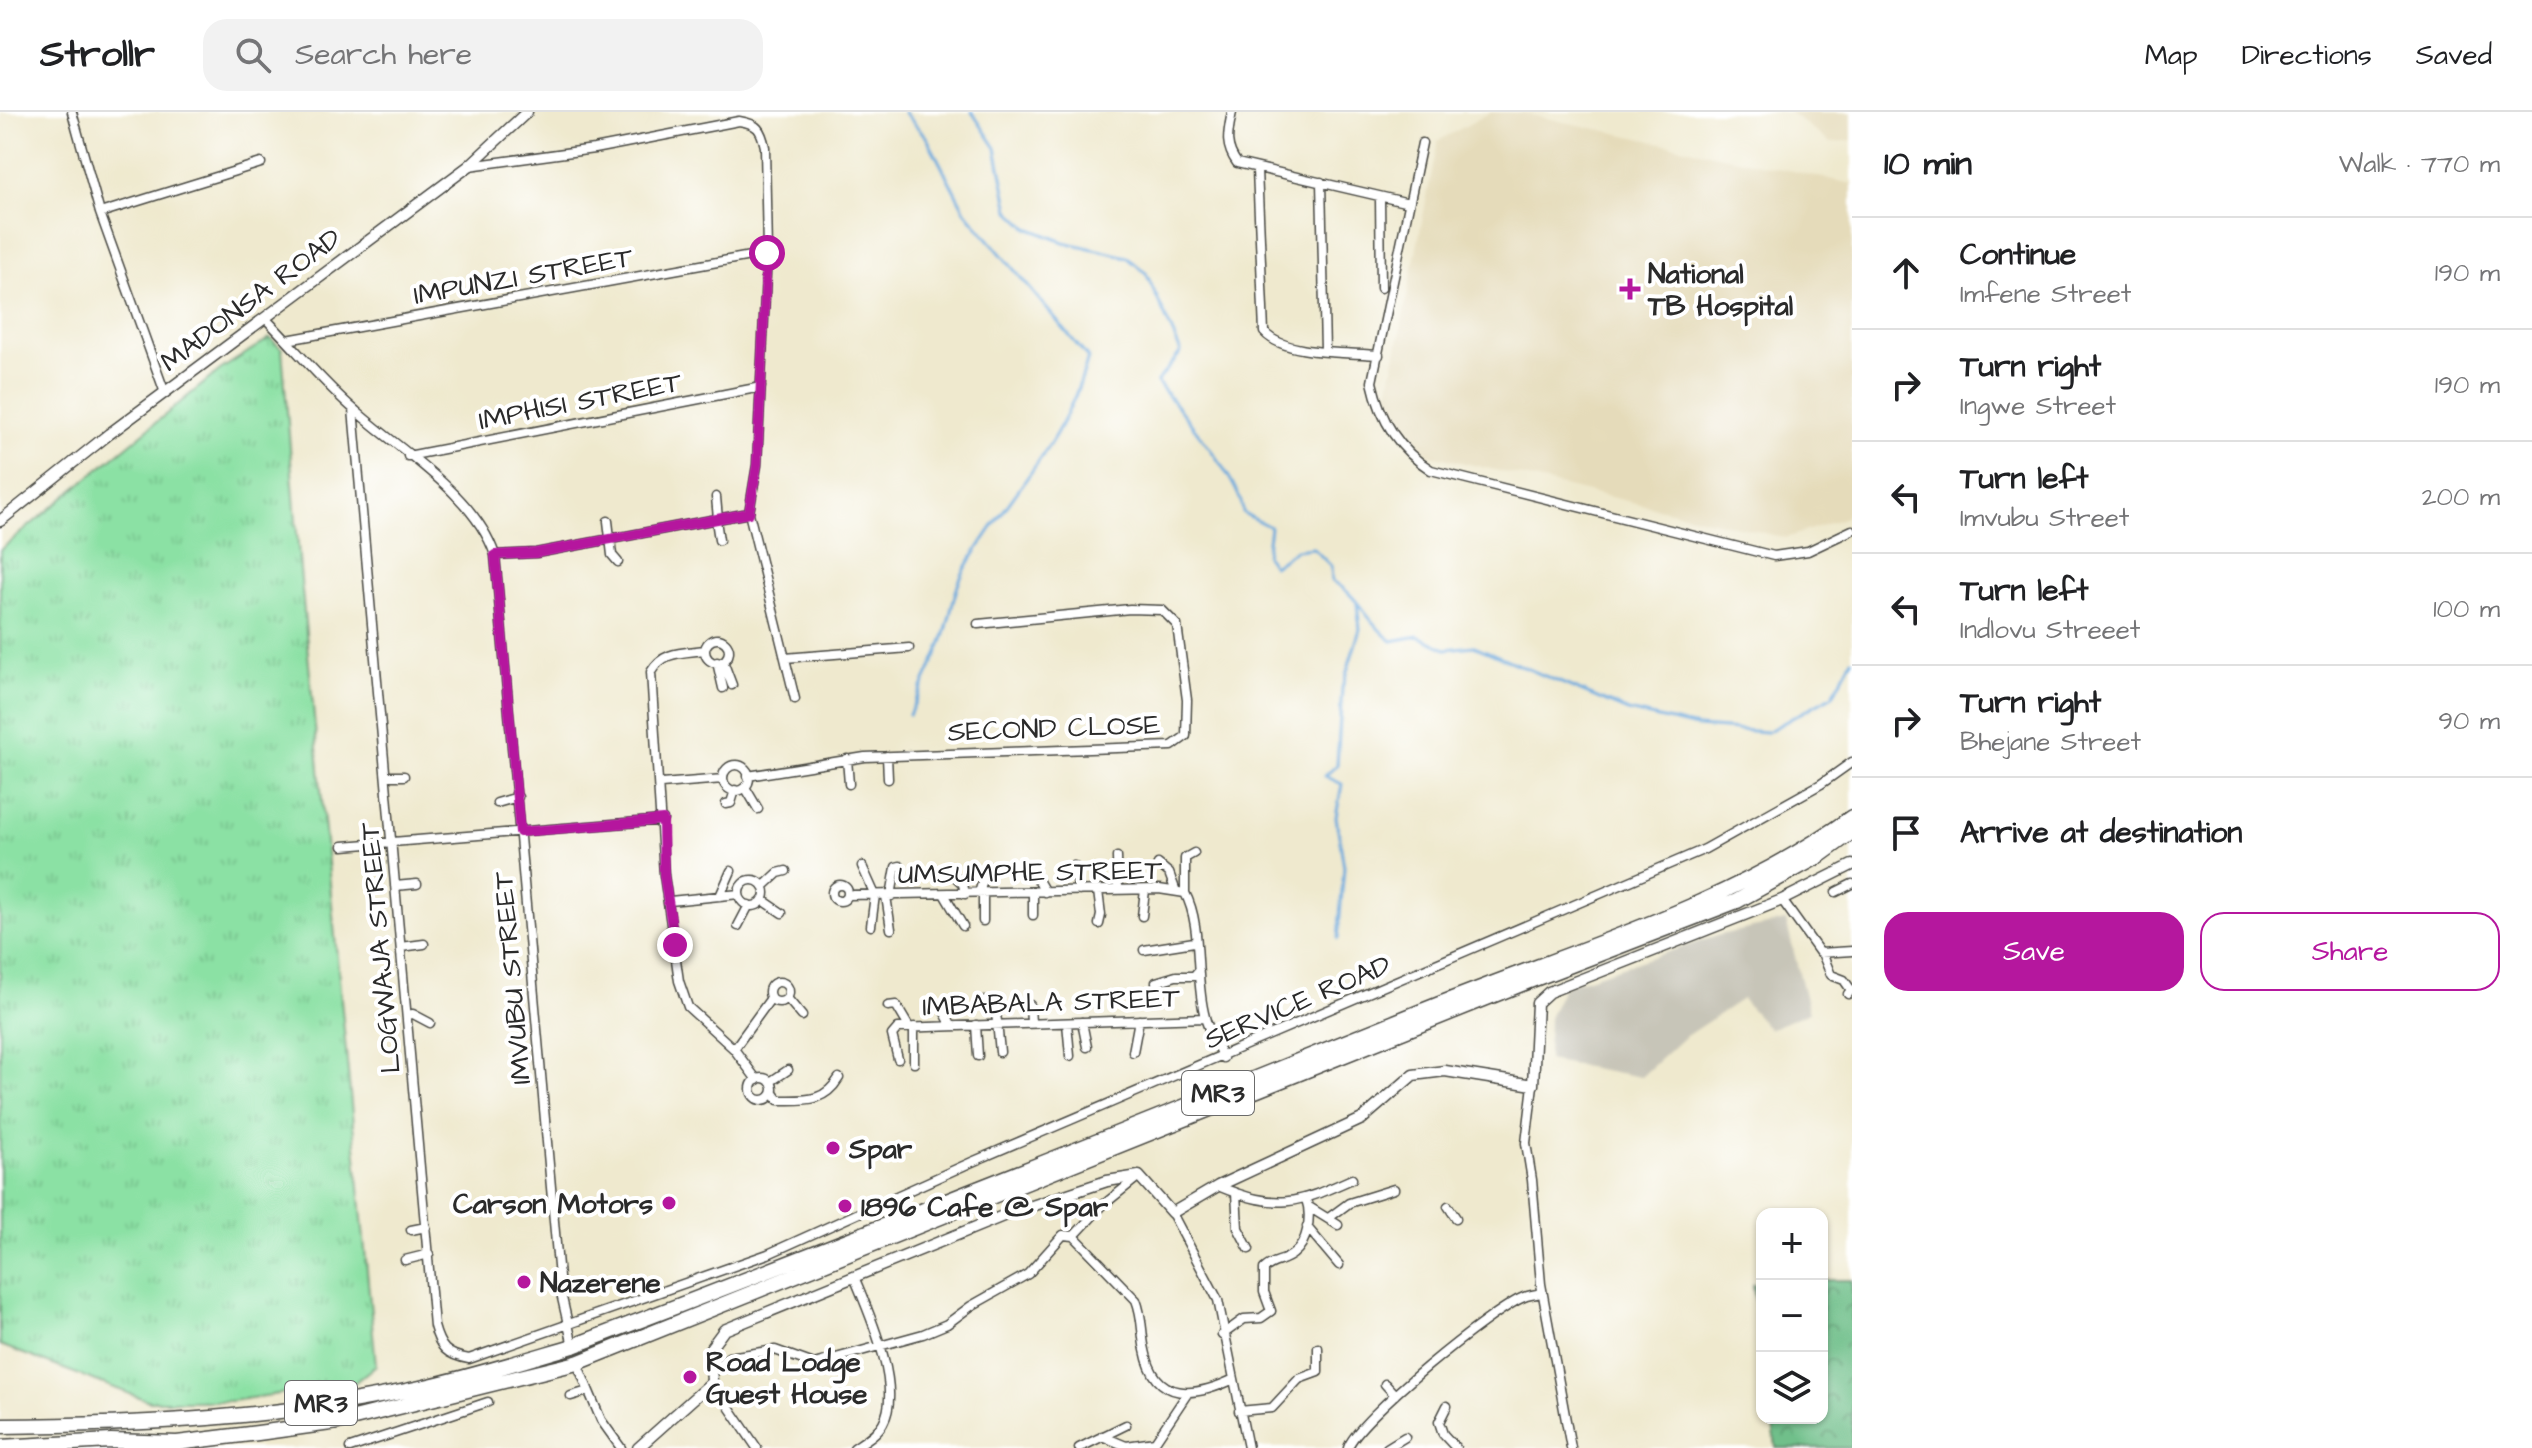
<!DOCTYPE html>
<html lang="en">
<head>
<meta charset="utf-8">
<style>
  body { margin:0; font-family:"Architects Daughter",sans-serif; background:#f2f2f2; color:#202124 }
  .controls { position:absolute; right:24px; bottom:24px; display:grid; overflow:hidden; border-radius:16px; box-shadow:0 2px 6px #0004 }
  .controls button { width:72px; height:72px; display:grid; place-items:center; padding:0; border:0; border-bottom:2px solid #e0e0e0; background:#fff; color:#202124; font:40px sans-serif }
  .stop { position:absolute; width:24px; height:24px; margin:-18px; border:6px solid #b5179e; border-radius:50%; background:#fff }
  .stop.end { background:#b5179e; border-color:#fff; box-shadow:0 2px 8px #0008 }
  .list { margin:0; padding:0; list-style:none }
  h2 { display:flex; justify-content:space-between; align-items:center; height:104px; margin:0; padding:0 32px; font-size:34px }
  h2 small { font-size:26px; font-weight:400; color:#757577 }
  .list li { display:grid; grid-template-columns:52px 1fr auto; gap:24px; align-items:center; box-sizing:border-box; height:112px; padding:0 32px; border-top:2px solid #e0e0e0 }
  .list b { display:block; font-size:30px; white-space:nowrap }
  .list p { margin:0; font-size:26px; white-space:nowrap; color:#757577 }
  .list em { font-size:26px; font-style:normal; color:#757577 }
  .actions { display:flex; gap:16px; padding:24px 32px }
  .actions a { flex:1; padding:18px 0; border:2px solid #b5179e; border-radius:24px; text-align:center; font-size:28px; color:#b5179e }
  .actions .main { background:#b5179e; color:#fff }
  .icon { flex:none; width:44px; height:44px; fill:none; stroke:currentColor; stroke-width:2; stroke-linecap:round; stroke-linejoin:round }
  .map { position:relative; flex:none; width:1852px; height:1336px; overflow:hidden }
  header { display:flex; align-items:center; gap:48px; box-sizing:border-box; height:112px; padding:0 40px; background:#fff; border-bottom:2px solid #e0e0e0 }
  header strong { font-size:38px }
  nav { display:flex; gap:44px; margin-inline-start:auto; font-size:28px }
  .search { width:560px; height:72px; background:#f2f2f2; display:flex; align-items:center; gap:20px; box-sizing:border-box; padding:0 28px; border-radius:24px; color:#757577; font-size:30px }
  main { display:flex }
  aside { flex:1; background:#fff }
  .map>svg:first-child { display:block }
  .built { fill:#e5dbba }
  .industrial { fill:#c7c5b8 }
  .grass { fill:url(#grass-tufts); stroke:#5b8668; stroke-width:2 }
  .forest { fill:url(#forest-crowns); stroke:#4e755a; stroke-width:2 }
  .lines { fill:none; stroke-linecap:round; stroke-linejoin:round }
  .stream { stroke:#6ba9dd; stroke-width:3 }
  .minor-casing { stroke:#484843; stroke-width:11 }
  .tertiary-casing { stroke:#484843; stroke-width:13 }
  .trunk-casing { stroke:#484843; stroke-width:17 }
  .motorway-casing { stroke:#484843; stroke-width:17 }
  .minor { stroke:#fff; stroke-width:8 }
  .tertiary { stroke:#fff; stroke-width:10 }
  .trunk { stroke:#fff; stroke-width:14 }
  .motorway { stroke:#fff; stroke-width:14 }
  .route { stroke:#b5179e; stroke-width:10 }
  .poi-dot { fill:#b5179e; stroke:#fff; stroke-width:3 }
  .labels { text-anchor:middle; stroke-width:8; stroke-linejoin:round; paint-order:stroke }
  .shield { fill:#fff; stroke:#6b6b6b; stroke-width:2 }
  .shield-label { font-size:26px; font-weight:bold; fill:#2b2b2b }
  .poi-label { font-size:28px; font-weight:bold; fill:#2b2b2b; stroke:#fff; text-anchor:start }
  .street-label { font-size:28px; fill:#2b2b2b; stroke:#fff }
</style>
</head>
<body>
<header>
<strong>Strollr</strong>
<div class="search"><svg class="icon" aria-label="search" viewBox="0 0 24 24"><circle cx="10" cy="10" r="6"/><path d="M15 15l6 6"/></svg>Search here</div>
<nav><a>Map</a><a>Directions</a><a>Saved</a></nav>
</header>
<main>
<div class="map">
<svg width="1852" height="1336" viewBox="0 0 1852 1336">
  <defs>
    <pattern id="grass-tufts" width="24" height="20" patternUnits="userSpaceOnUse" patternTransform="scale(2)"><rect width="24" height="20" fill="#8be1a4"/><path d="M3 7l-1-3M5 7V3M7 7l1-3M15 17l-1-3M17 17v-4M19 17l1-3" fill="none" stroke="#78c18d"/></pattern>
    <pattern id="forest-crowns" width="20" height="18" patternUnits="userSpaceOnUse" patternTransform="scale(2)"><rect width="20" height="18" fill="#70bf8a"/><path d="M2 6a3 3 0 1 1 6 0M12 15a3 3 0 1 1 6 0" fill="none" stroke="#5c9b71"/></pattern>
  </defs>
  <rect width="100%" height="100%" fill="#fff"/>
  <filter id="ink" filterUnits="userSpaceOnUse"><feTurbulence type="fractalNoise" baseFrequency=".0125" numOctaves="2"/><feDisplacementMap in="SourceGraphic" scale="16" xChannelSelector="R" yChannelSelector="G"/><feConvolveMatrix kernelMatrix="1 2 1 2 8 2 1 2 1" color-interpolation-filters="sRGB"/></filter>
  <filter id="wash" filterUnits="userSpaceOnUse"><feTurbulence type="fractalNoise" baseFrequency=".006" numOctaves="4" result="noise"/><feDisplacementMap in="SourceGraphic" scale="32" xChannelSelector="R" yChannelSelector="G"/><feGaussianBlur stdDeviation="1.8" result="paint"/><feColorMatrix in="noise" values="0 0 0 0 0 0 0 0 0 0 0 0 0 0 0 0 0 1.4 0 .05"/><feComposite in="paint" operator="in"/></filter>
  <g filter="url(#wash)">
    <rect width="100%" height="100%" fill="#efe9ce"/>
    <path class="built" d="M 1491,0 L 1518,0 L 1852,72 L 1852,379 L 1846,405 L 1786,426 L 1426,342 L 1388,281 L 1438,29 Z
      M 1790,0 L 1852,0 L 1852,28 L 1830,31 Z"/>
    <path class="industrial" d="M 1786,809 L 1809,900 L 1769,917 L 1742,887 L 1683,926 L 1641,965 L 1548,948 L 1549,906 L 1564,874 L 1720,823 Z"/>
    <path class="grass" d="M 270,226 L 282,237 L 300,458 L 376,1253 L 354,1271 L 231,1289 L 149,1289 L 0,1233 L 0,438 L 220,258 Z"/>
    <path class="forest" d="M 1822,1168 L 1852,1168 L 1852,1336 L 1776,1336 L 1772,1306 L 1822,1306 Z
      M 1762,1172 L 1762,1238 L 1753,1173 Z"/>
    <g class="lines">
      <path class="stream" d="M 904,0 L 927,26 L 965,99 L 1088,246 C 1065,334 1006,384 963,461 C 953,480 951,505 944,525 C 934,552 921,577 909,603
        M 972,0 L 996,36 L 1009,98 L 1028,116 L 1064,130 L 1127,145 L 1146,161 L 1181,240 L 1157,270 C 1178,296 1244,372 1243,401 L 1270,415 L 1266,444 L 1273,454 L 1296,438 L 1313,436 L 1331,454 L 1332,469 C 1359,483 1367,511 1392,529 L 1418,524 L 1446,537 L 1474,534 L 1628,599 L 1697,615 L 1767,620 L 1833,583 L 1852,547
        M 1338,827 L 1344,755 L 1336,705 L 1342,672 L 1325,664 L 1337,653 L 1342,576 L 1360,517 L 1357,492"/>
    </g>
  </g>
  <g filter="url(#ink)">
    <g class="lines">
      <g class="minor-casing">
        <path id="minor" d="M 72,0 L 100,101 L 165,281
          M 1232,0 C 1228,21 1224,33 1237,51 L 1409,91
          M 1422,31 L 1372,270 C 1380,307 1399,338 1431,358 L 1774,444 L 1808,439 L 1852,418
          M 469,54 L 594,37 L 739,9 C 758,12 761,17 765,35 L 767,141 L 757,353 L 749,401 L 795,587
          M 1257,58 L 1264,220 C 1285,244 1348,240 1379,243
          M 1321,70 L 1325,238
          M 1380,85 L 1381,176
          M 100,101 L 261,51
          M 265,206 C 296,237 323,271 356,299 C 402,340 475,383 495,443 L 560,1177 L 573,1234
          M 287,228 L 767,141
          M 353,297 L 434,1214 C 440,1236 446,1243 469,1247 L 768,1142 L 972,1050 L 1705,737 L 1821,672 L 1852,650
          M 408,344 L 761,275
          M 716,385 L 718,407
          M 716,408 L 719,428
          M 608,409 L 612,443 L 618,450
          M 495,443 L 536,441 L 749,401
          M705 539a12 12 0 1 1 24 0a12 12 0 1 1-24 0Z
          M 705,538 C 682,541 663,539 651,560 L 664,763 L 679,869 L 688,895 L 734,937 L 757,968
          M 785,546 L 909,536
          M 723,549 L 732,573
          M 717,550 L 723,576
          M 887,644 L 888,667
          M 847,647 L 849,672
          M723 666a13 13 0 1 1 26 0a13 13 0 1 1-26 0Z
          M 386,664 L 404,664
          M 748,664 L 865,645 L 1172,634 L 1186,624 L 1187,588 L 1177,513 L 1162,498 L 1130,497 L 978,512
          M 661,672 L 723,667
          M 745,675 L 758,697
          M 497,691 L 518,685
          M 726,692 L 731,691 L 735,678
          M 343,734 L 663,708
          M 1117,745 L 1118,778
          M 1158,752 L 1169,761 L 1175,777
          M 862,754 L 875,783 L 871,814
          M 1030,754 L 1045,780
          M 1074,754 L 1079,779
          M 946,756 L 963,772 L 965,782
          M739 781a13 13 0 1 1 26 0a13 13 0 1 1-26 0Z
          M832 781a8 8 0 1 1 16 0a8 8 0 1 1-16 0Z
          M 395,774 L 417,772
          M 764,774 L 778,761 L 786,759
          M 1098,779 L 1101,803 L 1099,812
          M 1033,780 L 1033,803
          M 1836,780 L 1852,772
          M 979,781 L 984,765 L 992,755
          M 983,781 L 983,809
          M 1185,781 L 1185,746 L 1194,741
          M 944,782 L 963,814
          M 848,783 L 1159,777 L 1185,781 C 1203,814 1194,866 1205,905 C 1208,919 1217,932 1223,946
          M 720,784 L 731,759
          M 886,784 L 891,817
          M 891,784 L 896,755 L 900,754
          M 763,788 L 782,801
          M 1782,788 L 1820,841 L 1852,839
          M 670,789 L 739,782
          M 1142,804 L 1145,778
          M 738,814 L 749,793
          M 401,835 L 424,832
          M 1144,838 L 1194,830
          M 1822,841 L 1831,863 L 1844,868 L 1851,878 L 1848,882
          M 1156,870 L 1176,864 L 1194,864 L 1198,859
          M769 880a10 10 0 1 1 20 0a10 10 0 1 1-20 0Z
          M 787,886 L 802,904
          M 984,889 L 996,900 L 1000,940
          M 1030,893 L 1031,911
          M 888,894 L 896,893 L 909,915
          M 945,901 L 952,914
          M 407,903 L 413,902 L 430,911
          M 1082,910 L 1087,935
          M 1067,911 L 1070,944
          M 976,913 L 978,944
          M 914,915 L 914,951
          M 734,937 L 771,886
          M 1133,940 L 1139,908
          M 898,947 L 892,923 L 898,916 L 1205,906
          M751 977a11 11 0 1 1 22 0a11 11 0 1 1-22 0Z
          M 770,970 L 788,958
          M 1533,973 L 1526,1031 L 1532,1068 L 1541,1172 L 1571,1336
          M 773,981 L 778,988 C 805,988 824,991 839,966
          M 1218,1074 C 1278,1099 1296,1092 1352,1067
          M 1236,1081 L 1238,1116 L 1249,1137
          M 1448,1094 L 1456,1106
          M 1309,1095 L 1338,1113
          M 1172,1101 L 1218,1188 L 1248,1336
          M 1330,1105 L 1349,1091 L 1394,1077
          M 1307,1115 L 1339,1153
          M 411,1118 L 426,1115
          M 1074,1124 L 1136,1188 C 1143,1205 1141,1221 1145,1238 C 1155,1292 1196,1285 1234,1267
          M 405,1148 L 429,1142
          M 1222,1223 L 1244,1207 L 1261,1206 L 1271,1199 L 1264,1180 L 1264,1157 C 1273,1148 1284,1150 1293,1142 C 1308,1131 1312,1104 1306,1087
          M 577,1251 L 601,1308 L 621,1336
          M 711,1258 L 729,1245 L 775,1238 L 814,1252 L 923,1222 L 947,1212 L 971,1194 L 1028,1162 L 1063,1123 L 1074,1124 L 1102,1094 L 1138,1065
          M 712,1270 L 757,1336
          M 1385,1272 L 1395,1283
          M 571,1284 L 588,1279
          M 1447,1294 L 1439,1310 L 1443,1322 L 1456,1336
          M 1239,1299 L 1272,1296 L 1299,1267 L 1318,1260 L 1318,1236
          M 1102,1324 L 1126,1334 L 1155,1330 L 1187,1282
          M 350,1336 L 488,1290
          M 854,1336 C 864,1329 877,1322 883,1311 C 903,1276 869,1201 855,1167
          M 1079,1336 L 1126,1313
          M 1348,1336 C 1356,1308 1493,1197 1524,1185 C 1529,1183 1536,1182 1542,1181
          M 1387,1336 L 1405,1325"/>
      </g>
      <g class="tertiary-casing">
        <path id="tertiary" d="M 0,409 L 109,322 L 469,54 L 527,0
          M 638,1336 L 712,1270 L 710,1237 L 724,1218 L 1008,1102 L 1107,1069 L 1139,1064 L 1172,1101 L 1218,1074 L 1362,1007 L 1413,963 L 1445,959 L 1533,973 L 1537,891 L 1549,880 L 1782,788 L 1852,753"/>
      </g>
      <g class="trunk-casing">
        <path id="trunk" d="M 0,1314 C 140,1313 283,1306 420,1276 C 471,1265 522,1249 573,1234
          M 0,1335 L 111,1329 L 177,1331 L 258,1321 L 338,1310 L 577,1251"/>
      </g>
      <g class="motorway-casing">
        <path id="motorway" d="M 573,1234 C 857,1126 1140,1013 1422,899 C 1566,840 1724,797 1852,705
          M 577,1251 L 1524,871 L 1737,789 L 1819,744 L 1852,720"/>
      </g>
      <use href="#minor" class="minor"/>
      <use href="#tertiary" class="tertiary"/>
      <use href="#trunk" class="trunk"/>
      <use href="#motorway" class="motorway"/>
    </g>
  </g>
  <g class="lines" filter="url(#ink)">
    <path class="route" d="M 675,833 L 664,763 L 663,708 L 520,720 L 495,443 L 536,441 L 749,401 L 757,353 L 767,141"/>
  </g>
  <g class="poi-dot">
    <path d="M1626 165h8v8h8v8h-8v8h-8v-8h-8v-8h8z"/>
    <circle cx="833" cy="1036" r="8"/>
    <circle cx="669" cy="1091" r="8"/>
    <circle cx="845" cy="1094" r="8"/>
    <circle cx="524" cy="1170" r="8"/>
    <circle cx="690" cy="1265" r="8"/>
  </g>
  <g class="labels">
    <g class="shield">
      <rect x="1182" y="959" width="72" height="44" rx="6"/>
      <rect x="285" y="1269" width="72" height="44" rx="6"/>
    </g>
    <g class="shield-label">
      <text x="1218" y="990">MR3</text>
      <text x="321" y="1300">MR3</text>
    </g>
    <g class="poi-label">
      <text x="1648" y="171">National<tspan x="1648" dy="32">TB Hospital</tspan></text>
      <text x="849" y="1046">Spar</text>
      <text x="653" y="1101" text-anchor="end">Carson Motors</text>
      <text x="861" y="1104">1896 Cafe @ Spar</text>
      <text x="540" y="1180">Nazerene</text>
      <text x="706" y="1259">Road Lodge<tspan x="706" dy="32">Guest House</tspan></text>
    </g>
    <g class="street-label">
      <text transform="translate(523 163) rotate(-10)" y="10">IMPUNZI STREET</text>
      <text transform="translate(250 187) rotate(-37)" y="10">MADONSA ROAD</text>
      <text transform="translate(580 288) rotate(-11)" y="10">IMPHISI STREET</text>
      <text transform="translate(1054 615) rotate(-2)" y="10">SECOND CLOSE</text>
      <text transform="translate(1030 759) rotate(-1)" y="10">UMSUMPHE STREET</text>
      <text transform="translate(379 836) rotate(-95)" y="10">LOGWAJA STREET</text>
      <text transform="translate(511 866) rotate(-95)" y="10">IMVUBU STREET</text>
      <text transform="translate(1051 889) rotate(-2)" y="10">IMBABALA STREET</text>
      <text transform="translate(1297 889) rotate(-23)" y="10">SERVICE ROAD</text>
    </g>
  </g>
</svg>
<div class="controls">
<button>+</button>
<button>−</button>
<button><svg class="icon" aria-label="layers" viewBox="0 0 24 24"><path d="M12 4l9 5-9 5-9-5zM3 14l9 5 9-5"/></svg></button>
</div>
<div class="stop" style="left:767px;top:141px"></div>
<div class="stop end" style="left:675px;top:833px"></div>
</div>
<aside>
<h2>10 min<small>Walk · 770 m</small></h2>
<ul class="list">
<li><svg class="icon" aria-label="ahead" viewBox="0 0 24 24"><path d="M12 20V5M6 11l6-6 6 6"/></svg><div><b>Continue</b><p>Imfene Street</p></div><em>190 m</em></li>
<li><svg class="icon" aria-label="right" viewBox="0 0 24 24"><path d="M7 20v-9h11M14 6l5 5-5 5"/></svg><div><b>Turn right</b><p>Ingwe Street</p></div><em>190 m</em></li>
<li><svg class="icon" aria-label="left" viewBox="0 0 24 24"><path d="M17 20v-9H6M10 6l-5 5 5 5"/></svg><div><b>Turn left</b><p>Imvubu Street</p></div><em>200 m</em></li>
<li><svg class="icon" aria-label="left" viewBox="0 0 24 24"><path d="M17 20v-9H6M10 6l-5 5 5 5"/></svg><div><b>Turn left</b><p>Indlovu Streeet</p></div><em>100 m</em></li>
<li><svg class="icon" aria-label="right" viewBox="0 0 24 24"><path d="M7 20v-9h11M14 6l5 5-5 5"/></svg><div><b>Turn right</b><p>Bhejane Street</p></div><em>90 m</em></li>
<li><svg class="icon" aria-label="arrive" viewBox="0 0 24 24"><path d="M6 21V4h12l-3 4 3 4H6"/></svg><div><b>Arrive at destination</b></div></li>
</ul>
<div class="actions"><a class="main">Save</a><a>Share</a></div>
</aside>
</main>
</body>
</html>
